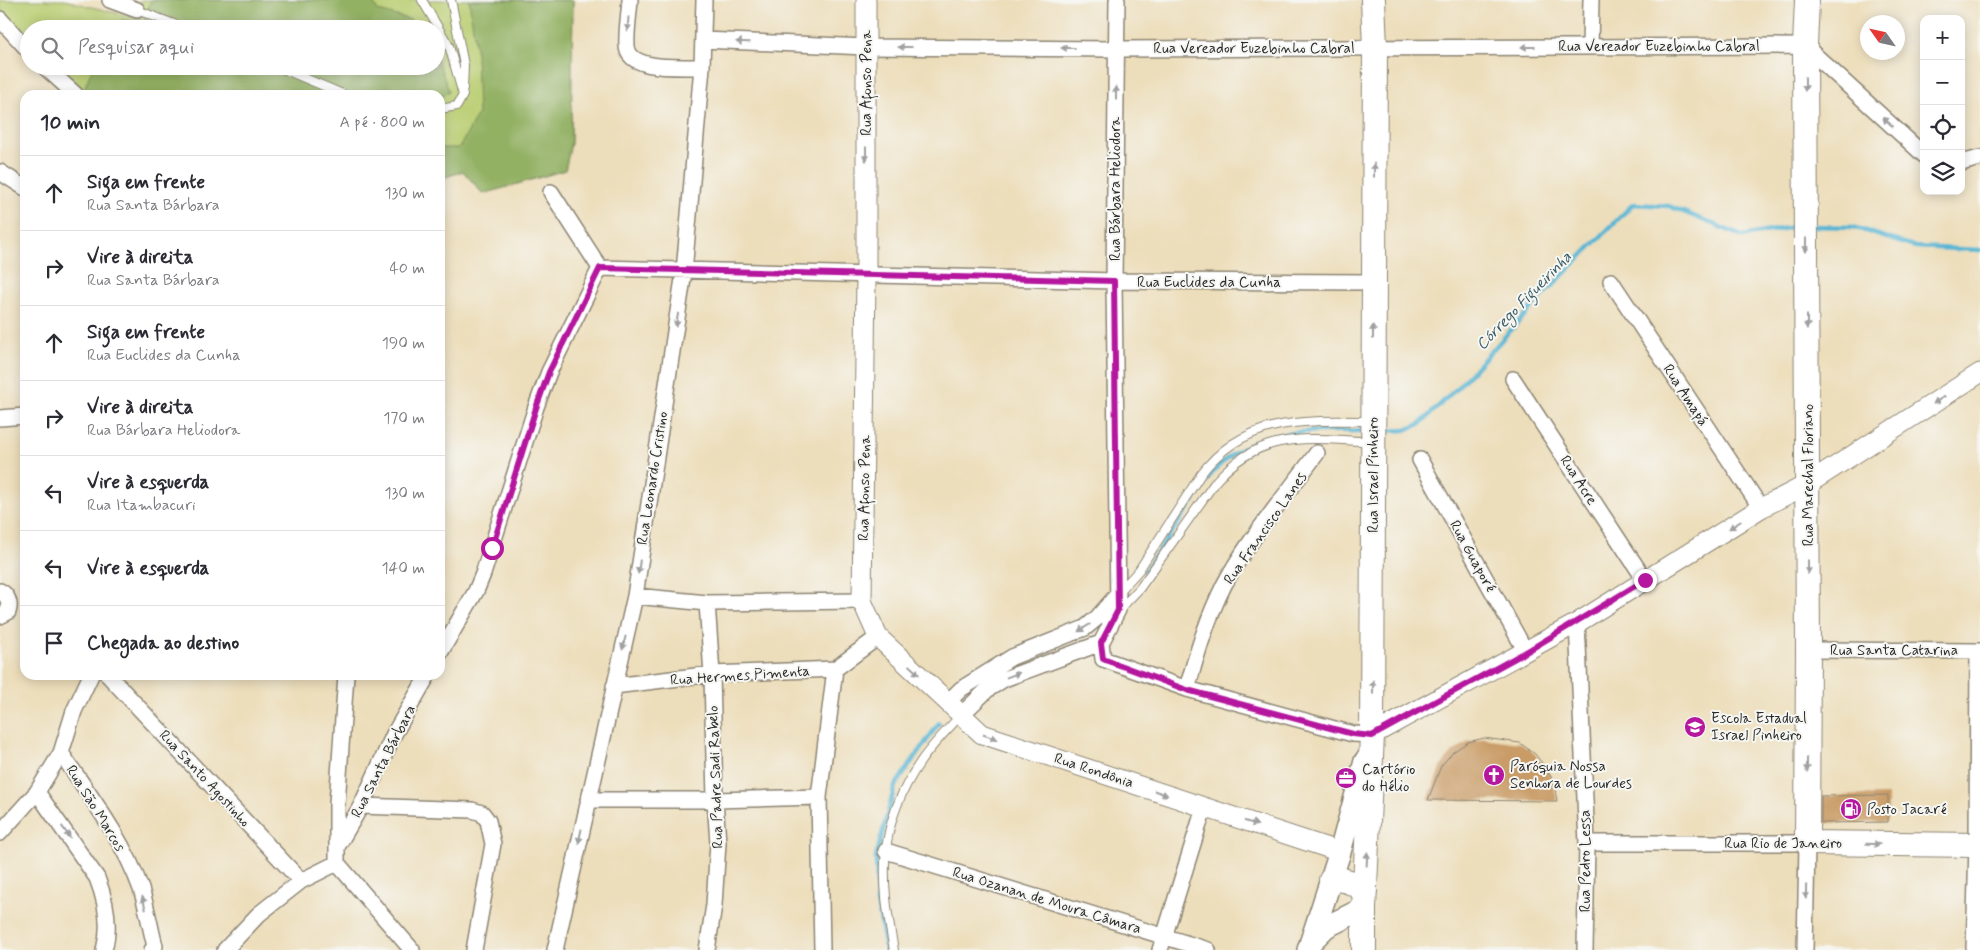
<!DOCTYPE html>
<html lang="pt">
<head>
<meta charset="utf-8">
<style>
  body { margin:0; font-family:Mynerve,sans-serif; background:#f7f7f7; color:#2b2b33 }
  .controls { position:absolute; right:15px; top:15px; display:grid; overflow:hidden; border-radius:10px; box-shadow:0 2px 12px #0003 }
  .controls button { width:45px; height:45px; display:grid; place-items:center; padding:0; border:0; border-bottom:1px solid #e1e1e2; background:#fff; color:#2b2b33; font:25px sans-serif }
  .compass { position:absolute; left:1860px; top:15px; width:45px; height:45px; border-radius:50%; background:#fff; box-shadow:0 2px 12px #0003; rotate:304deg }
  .stop { position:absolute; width:15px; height:15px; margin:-11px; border:4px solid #b5179e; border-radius:50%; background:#fff }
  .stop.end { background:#b5179e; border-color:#fff; box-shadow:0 1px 5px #0008 }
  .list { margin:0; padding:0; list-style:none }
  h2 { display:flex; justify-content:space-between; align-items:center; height:65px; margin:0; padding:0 20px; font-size:21px }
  h2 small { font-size:16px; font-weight:400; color:#7c7c81 }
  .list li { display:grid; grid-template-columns:32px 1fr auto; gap:15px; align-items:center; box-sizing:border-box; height:75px; padding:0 20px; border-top:1px solid #e1e1e2 }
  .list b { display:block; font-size:19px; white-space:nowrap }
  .list p { margin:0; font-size:16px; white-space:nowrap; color:#7c7c81 }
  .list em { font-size:16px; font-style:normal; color:#7c7c81 }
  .icon { flex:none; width:28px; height:28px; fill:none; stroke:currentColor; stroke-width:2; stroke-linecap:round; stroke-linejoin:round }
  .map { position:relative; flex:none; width:1980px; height:950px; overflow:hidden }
  .search { position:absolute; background:#fff; box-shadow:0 2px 12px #0003; left:20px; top:20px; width:425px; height:55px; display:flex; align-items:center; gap:12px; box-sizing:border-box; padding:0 18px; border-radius:28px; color:#7c7c81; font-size:19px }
  .panel { position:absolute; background:#fff; box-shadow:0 2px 12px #0003; left:20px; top:90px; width:425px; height:590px; border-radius:15px }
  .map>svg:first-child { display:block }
  .green { fill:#bace72; stroke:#727c4e }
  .forest { fill:#93b164; stroke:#5f6e48 }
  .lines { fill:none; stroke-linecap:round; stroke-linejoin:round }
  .stream { stroke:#56b5d4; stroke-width:4.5 }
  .building { fill:#c99b66 }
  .service-casing { stroke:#8c8473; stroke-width:10 }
  .minor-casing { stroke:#8c8473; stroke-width:18 }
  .tertiary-casing { stroke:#8c8473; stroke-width:21 }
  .secondary-casing { stroke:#8c8473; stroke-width:24 }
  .primary-casing { stroke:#8c8473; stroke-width:26 }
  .service { stroke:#fff; stroke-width:8 }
  .minor { stroke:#fff; stroke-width:15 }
  .tertiary { stroke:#fff; stroke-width:19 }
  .secondary { stroke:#fff; stroke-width:21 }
  .primary { stroke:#fff; stroke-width:24 }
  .oneway { fill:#a0a0a0 }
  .route { stroke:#b5179e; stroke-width:6 }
  .labels { text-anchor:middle; stroke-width:4; stroke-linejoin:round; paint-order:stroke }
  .street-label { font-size:15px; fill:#2b2b2b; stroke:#f6f6f2 }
  .poi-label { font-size:15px; fill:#2b2b2b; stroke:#f6f6f2; text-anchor:start }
  .water-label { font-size:16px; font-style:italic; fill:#3a5b66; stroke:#f6f6f2 }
</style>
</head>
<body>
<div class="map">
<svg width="1980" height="950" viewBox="0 0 1980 950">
  <rect width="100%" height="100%" fill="#f6f6f2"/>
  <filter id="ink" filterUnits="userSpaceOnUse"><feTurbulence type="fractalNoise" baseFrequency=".02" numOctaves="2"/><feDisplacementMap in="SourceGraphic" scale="10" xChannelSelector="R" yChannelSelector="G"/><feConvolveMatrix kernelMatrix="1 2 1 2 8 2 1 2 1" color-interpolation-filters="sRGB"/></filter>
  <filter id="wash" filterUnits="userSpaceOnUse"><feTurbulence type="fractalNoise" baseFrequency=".0096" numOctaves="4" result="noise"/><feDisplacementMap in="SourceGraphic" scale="20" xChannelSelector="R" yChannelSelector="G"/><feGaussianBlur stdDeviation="1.12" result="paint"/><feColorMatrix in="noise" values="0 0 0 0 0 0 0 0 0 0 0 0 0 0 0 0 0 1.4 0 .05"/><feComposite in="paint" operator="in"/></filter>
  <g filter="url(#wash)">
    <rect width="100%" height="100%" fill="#eddebb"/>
    <path class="green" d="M 0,0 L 64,0 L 132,17 L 141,0 L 573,0 L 571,143 L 565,170 L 483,194 L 463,171 L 440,179 L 440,95 L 76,95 L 44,66 L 436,66 L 436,29 L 29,29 L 29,51 C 14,36 0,22 0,0 Z"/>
    <path class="forest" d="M 151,0 L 370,0 L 379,11 L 411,20 L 418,29 L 107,29 L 122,20 L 144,21 Z
      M 469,0 L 573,0 L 571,143 L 565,170 L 483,194 L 463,171 L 440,179 L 440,148 L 459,148 L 478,114 L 476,50 Z
      M 436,56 L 449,91 L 440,98 L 440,95 L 82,95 L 93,66 L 436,66 Z"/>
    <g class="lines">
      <path class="stream" d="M 1814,226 L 1853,227 L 1915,247 L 1980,250
        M 1380,431 L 1405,430 L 1420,424 L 1457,388 L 1548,290 L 1633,204 L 1669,206 L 1742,236 L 1799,226
        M 1145,571 L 1213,472 C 1253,426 1311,431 1367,431
        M 886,950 L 877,902 L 876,857 L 895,786 L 939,723"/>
    </g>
    <g id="blocks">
      <path class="building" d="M 1484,738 L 1520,743 L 1535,754 L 1546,768 L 1554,783 L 1557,801 L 1428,800 L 1441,766 L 1453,752 L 1468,742 Z
        M 1888,795 L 1888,822 L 1821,823 L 1821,796 Z"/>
    </g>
  </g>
  <g filter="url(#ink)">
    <use href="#blocks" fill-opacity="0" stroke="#8c8473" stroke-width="1"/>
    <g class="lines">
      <g class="service-casing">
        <path id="service" d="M 422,0 L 449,46 L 463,95 L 457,106 L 440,109
          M 451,0 L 464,65 L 463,88
          M 137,10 L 187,29
          M 276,66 L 345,95
          M 1119,592 L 1139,570 L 1201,474 C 1242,419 1299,420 1363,421
          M 1120,609 L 1140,588 L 1216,481 C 1259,432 1303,438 1362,441
          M 894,950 C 880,877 877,825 921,761 C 932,745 947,730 961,715"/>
      </g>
      <g class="minor-casing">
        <path id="minor" d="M 110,0 L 137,10
          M 630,0 C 629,15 626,31 627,46 C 628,72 683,66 702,67
          M 0,19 L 29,51
          M 703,40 L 866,47 L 1117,49 L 1805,46 L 1924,155
          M 1590,47 L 1591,0
          M 44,66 L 76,95
          M 1961,163 L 1980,158
          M 0,172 L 25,188
          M 551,192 L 600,268
          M 600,268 L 1114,281 L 1373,282
          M 1611,281 L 1761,508
          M 1513,379 L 1645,580
          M 0,418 L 25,416
          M 1420,460 L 1526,652
          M 0,591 C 8,595 11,604 8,612 L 0,616
          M 635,596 L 707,603 L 862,601
          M 707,603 L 712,674 L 715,800 L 718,843 L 714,905 L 707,950
          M 1577,623 L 1587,843 L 1585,950
          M 1101,643 L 1118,610 L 1114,281 L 1117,0
          M 1101,643 L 1103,659 L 1187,689 L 1353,734 L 1372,735
          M 1808,650 L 1980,651
          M 440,653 L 476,591 L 483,574 L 536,407 L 549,372 L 600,268
          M 108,675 L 301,881
          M 614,686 L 712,674 L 835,669
          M 1187,689 C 1197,653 1207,619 1224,585 C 1247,541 1287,494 1317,453
          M 948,702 L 961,689 L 1012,657 L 1085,628 L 1097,618 L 1118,594
          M 961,715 L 987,690 L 1004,679 L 1101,643
          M 61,753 C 90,796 123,839 141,889 C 147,907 150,927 155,946 L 152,950
          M 37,792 L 97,878 C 106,901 111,926 104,950
          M 588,800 L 715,800 L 819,797
          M 361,806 L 472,810 L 482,813 L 488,821 L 493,844 L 474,950
          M 0,833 L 37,792 L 61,753 L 74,711 L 91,675
          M 1587,843 L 1807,843 L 1805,950
          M 337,847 L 361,806 L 394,734 L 428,675
          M 886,851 L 1208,950
          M 337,863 L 337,804 L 346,675
          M 337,863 L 412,950
          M 225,950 L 259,914 L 301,881 L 337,863
          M 555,950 L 635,596 L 684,272 L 702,67 L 704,0
          M 822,950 L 819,797 L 835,669 L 878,637
          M 1160,950 L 1204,808
          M 1974,950 L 1977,845 L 1978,651"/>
      </g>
      <g class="tertiary-casing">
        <path id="tertiary" d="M 866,0 L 866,275 L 862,601 L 878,637 L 982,734 L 1340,852
          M 1372,735 L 1577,623 L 1761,508 L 1808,484 L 1980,373"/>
      </g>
      <g class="secondary-casing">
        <path id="secondary" d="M 1312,941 L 1326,927 L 1364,908
          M 1308,950 L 1340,852 L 1365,761"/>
      </g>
      <g class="primary-casing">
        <path id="primary" d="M 1807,0 L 1805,46 L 1808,650 L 1807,843 L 1980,845
          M 1331,880 C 1345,878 1355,883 1365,892
          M 1364,950 L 1364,908 L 1372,735 L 1375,48 L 1373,0"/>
      </g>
      <use href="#service" class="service"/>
      <use href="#minor" class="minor"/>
      <use href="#tertiary" class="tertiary"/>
      <use href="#secondary" class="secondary"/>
      <use href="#primary" class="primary"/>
    </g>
    <defs><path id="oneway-solid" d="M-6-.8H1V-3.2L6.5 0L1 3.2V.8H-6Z" transform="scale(1.25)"/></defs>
    <g class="oneway">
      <use href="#oneway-solid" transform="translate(628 24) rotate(94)"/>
      <use href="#oneway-solid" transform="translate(743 42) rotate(-178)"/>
      <use href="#oneway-solid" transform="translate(905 47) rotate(-180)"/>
      <use href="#oneway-solid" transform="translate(1528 47) rotate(180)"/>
      <use href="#oneway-solid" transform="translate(1068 48) rotate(-180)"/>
      <use href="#oneway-solid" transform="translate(1805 84) rotate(90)"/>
      <use href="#oneway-solid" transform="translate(1116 93) rotate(-90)"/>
      <use href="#oneway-solid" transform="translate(1888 122) rotate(-138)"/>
      <use href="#oneway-solid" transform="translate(866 154) rotate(90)"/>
      <use href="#oneway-solid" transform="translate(1374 170) rotate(-90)"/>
      <use href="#oneway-solid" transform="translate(1806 245) rotate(90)"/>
      <use href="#oneway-solid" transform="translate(677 320) rotate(99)"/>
      <use href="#oneway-solid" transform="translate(1807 322) rotate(90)"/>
      <use href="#oneway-solid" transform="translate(1373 332) rotate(-90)"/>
      <use href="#oneway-solid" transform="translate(1939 400) rotate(147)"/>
      <use href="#oneway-solid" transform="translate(1735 525) rotate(148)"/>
      <use href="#oneway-solid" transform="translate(639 567) rotate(97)"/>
      <use href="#oneway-solid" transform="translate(1808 567) rotate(90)"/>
      <use href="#oneway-solid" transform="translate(1084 628) rotate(148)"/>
      <use href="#oneway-solid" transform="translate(624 643) rotate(103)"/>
      <use href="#oneway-solid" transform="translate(914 670) rotate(43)"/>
      <use href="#oneway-solid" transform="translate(1013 675) rotate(-20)"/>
      <use href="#oneway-solid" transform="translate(1373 687) rotate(-90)"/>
      <use href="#oneway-solid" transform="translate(990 737) rotate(19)"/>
      <use href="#oneway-solid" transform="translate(1807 765) rotate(90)"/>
      <use href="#oneway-solid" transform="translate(1161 793) rotate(19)"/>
      <use href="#oneway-solid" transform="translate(1251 823) rotate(18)"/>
      <use href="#oneway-solid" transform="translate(66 832) rotate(55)"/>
      <use href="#oneway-solid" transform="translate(580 836) rotate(102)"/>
      <use href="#oneway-solid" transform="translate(1873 844) rotate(1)"/>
      <use href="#oneway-solid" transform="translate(1367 859) rotate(-87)"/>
      <use href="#oneway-solid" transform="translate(1806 892) rotate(91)"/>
      <use href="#oneway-solid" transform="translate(144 903) rotate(-105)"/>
    </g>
  </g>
  <g class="lines" filter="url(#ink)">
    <path class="route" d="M 492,548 L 536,408 L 549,372 L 600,268 L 1114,281 L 1118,610 L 1101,643 L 1103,659 L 1187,690 L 1353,734 L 1372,736 L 1526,652 L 1645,580"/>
  </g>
  <defs>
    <g id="school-disc" transform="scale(1.125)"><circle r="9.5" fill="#b5179e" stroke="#f6f6f2"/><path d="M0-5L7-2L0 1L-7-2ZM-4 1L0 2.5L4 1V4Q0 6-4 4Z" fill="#fff"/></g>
    <g id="church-disc" transform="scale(1.125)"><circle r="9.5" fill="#b5179e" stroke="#f6f6f2"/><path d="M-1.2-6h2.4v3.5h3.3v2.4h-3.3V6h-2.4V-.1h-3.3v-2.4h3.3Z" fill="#fff"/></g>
    <g id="office-disc" transform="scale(1.125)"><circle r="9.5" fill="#b5179e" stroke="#f6f6f2"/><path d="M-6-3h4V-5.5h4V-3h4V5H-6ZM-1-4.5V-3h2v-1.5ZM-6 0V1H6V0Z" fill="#fff"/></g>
    <g id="fuel-disc" transform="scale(1.125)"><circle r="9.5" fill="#b5179e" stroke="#f6f6f2"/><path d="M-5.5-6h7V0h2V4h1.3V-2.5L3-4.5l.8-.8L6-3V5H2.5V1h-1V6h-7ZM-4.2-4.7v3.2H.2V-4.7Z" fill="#fff"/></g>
  </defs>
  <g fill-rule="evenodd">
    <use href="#school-disc" x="1695" y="727"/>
    <use href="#church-disc" x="1494" y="775"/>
    <use href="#office-disc" x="1346" y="778"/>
    <use href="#fuel-disc" x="1851" y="809"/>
  </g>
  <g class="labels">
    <g class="street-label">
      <text x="1659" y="51">Rua Vereador Euzebinho Cabral</text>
      <text x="1254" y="53">Rua Vereador Euzebinho Cabral</text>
      <text transform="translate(866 83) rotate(-90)" y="5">Rua Afonso Pena</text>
      <text transform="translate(1115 189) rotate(-90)" y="5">Rua Bárbara Heliodora</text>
      <text x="1209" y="287">Rua Euclides da Cunha</text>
      <text transform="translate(1686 395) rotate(57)" y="5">Rua Amapá</text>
      <text transform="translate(1373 475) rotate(-90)" y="5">Rua Israel Pinheiro</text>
      <text transform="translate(1808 475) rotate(-90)" y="5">Rua Marechal Floriano</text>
      <text transform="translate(652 478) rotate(-81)" y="5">Rua Leonardo Cristino</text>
      <text transform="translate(1579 480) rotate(57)" y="5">Rua Acre</text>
      <text transform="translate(864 488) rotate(-89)" y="5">Rua Afonso Pena</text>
      <text transform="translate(1265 528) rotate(-55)" y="5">Rua Francisco Lanes</text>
      <text transform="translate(1473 556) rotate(61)" y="5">Rua Guaporé</text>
      <text x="1894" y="655">Rua Santa Catarina</text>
      <text transform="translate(740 675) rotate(-4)" y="5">Rua Hermes Pimenta</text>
      <text transform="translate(383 761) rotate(-63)" y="5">Rua Santa Bárbara</text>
      <text transform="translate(1094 770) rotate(18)" y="5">Rua Rondônia</text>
      <text transform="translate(715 777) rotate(-92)" y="5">Rua Padre Sadi Rabelo</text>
      <text transform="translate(205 778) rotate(47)" y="5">Rua Santo Agostinho</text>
      <text transform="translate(96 808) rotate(58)" y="5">Rua São Marcos</text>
      <text x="1783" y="848">Rua Rio de Janeiro</text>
      <text transform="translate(1585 861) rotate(-90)" y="5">Rua Pedro Lessa</text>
      <text transform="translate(1047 900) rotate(17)" y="5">Rua Ozanan de Moura Câmara</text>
    </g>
    <g class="poi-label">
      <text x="1711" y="723">Escola Estadual<tspan x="1711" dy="17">Israel Pinheiro</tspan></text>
      <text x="1510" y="771">Paróquia Nossa<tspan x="1510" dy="17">Senhora de Lourdes</tspan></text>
      <text x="1362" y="774">Cartório<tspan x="1362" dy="17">do Hélio</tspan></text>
      <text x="1867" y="814">Posto Jacaré</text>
    </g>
    <g class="water-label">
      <text transform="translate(1523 300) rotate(-46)" y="6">Córrego Figueirinha</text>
    </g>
  </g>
</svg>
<div class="controls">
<button>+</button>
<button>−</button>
<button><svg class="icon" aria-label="locate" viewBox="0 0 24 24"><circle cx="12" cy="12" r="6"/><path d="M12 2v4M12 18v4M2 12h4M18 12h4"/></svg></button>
<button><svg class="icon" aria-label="layers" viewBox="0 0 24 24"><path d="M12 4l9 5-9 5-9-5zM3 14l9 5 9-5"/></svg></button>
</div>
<svg class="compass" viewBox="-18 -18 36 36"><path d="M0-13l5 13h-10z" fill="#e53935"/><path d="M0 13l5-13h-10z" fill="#7c7c81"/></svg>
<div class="stop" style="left:492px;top:548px"></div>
<div class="stop end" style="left:1645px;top:580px"></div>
<div class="search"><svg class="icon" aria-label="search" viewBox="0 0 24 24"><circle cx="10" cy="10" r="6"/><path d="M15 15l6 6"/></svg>Pesquisar aqui</div>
<section class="panel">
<h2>10 min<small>A pé · 800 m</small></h2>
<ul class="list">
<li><svg class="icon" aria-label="ahead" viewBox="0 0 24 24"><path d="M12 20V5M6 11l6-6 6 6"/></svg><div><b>Siga em frente</b><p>Rua Santa Bárbara</p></div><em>130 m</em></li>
<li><svg class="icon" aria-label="right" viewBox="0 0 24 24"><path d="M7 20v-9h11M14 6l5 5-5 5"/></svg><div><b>Vire à direita</b><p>Rua Santa Bárbara</p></div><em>40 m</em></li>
<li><svg class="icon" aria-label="ahead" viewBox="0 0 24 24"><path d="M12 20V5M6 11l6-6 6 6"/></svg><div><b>Siga em frente</b><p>Rua Euclides da Cunha</p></div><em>190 m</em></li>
<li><svg class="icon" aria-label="right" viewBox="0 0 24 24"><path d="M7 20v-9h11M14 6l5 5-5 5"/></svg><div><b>Vire à direita</b><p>Rua Bárbara Heliodora</p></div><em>170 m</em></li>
<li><svg class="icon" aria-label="left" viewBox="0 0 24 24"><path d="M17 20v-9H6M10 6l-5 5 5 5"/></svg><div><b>Vire à esquerda</b><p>Rua Itambacuri</p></div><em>130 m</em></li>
<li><svg class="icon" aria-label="left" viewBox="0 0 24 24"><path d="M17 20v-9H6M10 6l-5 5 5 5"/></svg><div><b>Vire à esquerda</b></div><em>140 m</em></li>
<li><svg class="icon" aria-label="arrive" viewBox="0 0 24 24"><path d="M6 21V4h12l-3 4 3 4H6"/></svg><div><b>Chegada ao destino</b></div></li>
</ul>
</section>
</div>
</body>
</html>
